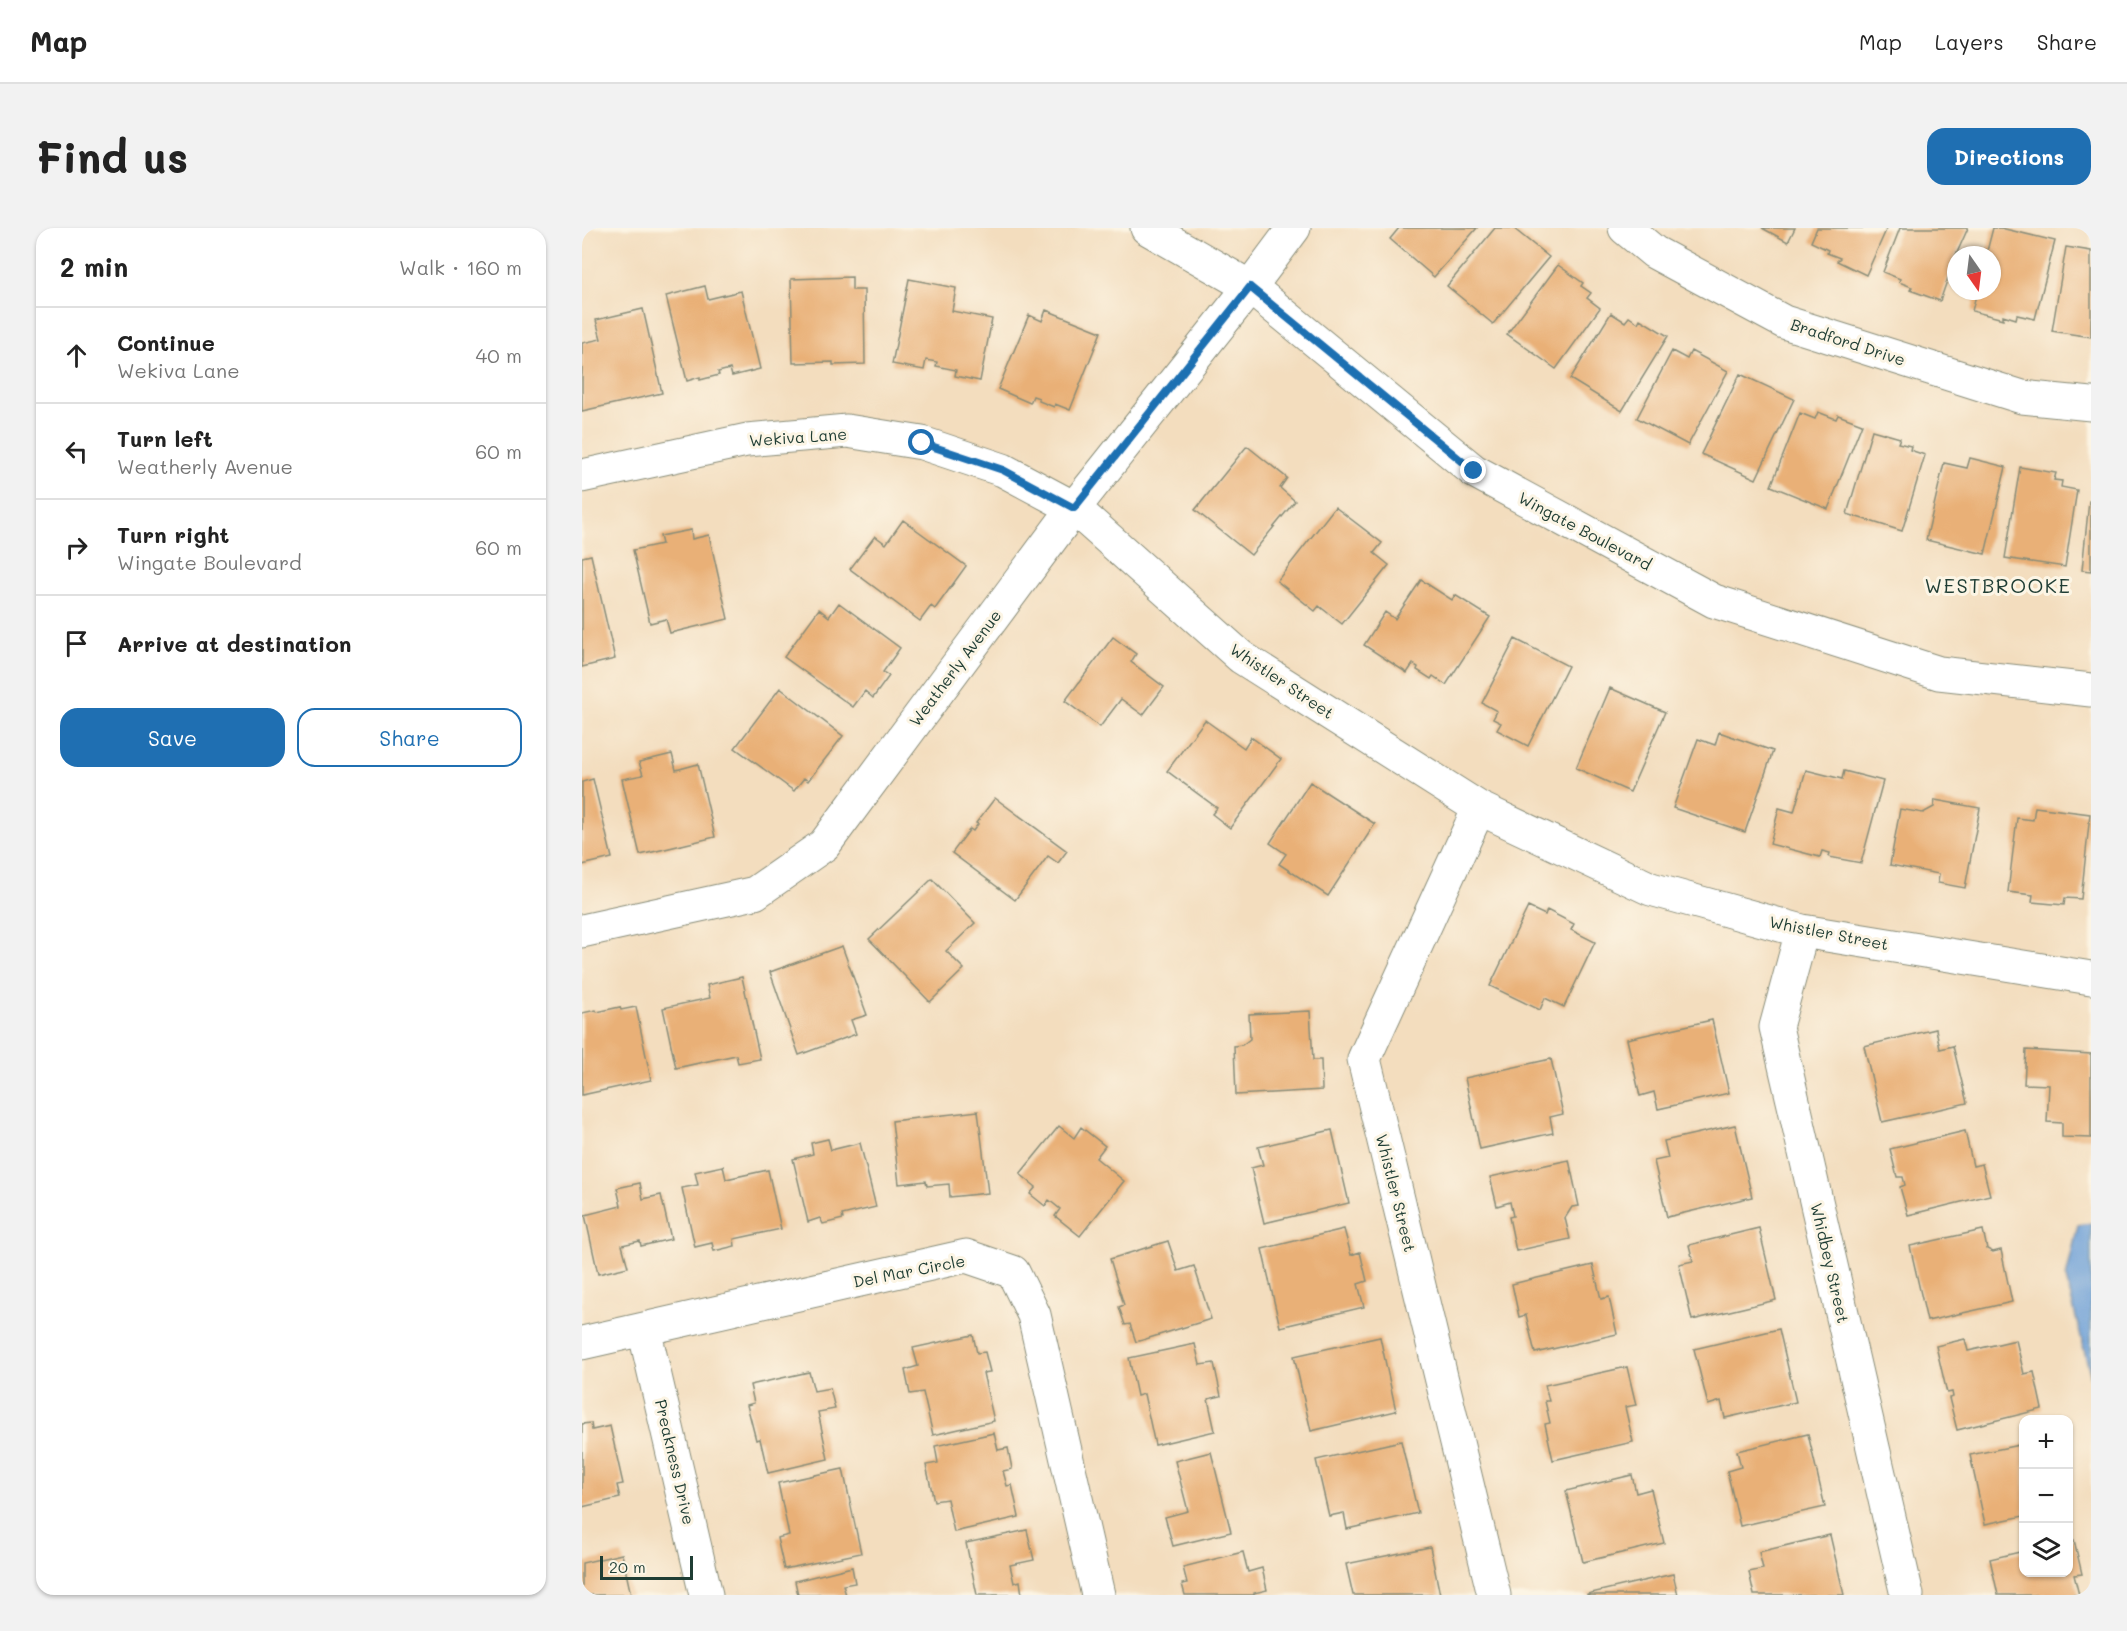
<!DOCTYPE html>
<html lang="en">
<head>
<meta charset="utf-8">
<style>
  body { margin:0; font-family:Mali,sans-serif; background:#f2f2f2; color:#222 }
  .controls { position:absolute; right:18px; bottom:18px; display:grid; overflow:hidden; border-radius:12px; box-shadow:0 2px 4px #0004 }
  .controls button { width:54px; height:54px; display:grid; place-items:center; padding:0; border:0; border-bottom:2px solid #e0e0e0; background:#fff; color:#222; font:30px sans-serif }
  .compass { position:absolute; left:1365px; top:18px; width:54px; height:54px; border-radius:50%; background:#fff; box-shadow:0 2px 4px #0004; rotate:166deg }
  .scale { position:absolute; left:18px; bottom:15px; width:93px; box-sizing:border-box; padding-left:6px; border:3px solid #1f3d34; border-top:0; font-size:16px; line-height:21px; white-space:nowrap; color:#1f3d34; -webkit-text-stroke:4px #fcf5e5; paint-order:stroke }
  .stop { position:absolute; width:18px; height:18px; margin:-14px; border:4px solid #1f6fb2; border-radius:50%; background:#fff }
  .stop.end { background:#1f6fb2; border-color:#fff; box-shadow:0 2px 6px #0008 }
  .list { margin:0; padding:0; list-style:none }
  h2 { display:flex; justify-content:space-between; align-items:center; height:78px; margin:0; padding:0 24px; font-size:26px }
  h2 small { font-size:20px; font-weight:400; color:#767676 }
  .list li { display:grid; grid-template-columns:39px 1fr auto; gap:18px; align-items:center; box-sizing:border-box; height:96px; padding:0 24px; border-top:2px solid #e0e0e0 }
  .list b { display:block; font-size:22px; white-space:nowrap }
  .list p { margin:0; font-size:20px; white-space:nowrap; color:#767676 }
  .list em { font-size:20px; font-style:normal; color:#767676 }
  .actions { display:flex; gap:12px; padding:18px 24px }
  .actions a { flex:1; padding:14px 0; border:2px solid #1f6fb2; border-radius:18px; text-align:center; font-size:21px; color:#1f6fb2 }
  .actions .main { background:#1f6fb2; color:#fff }
  .icon { flex:none; width:33px; height:33px; fill:none; stroke:currentColor; stroke-width:2; stroke-linecap:round; stroke-linejoin:round }
  .map { position:relative; flex:none; width:1509px; height:1367px; overflow:hidden; border-radius:18px }
  header { display:flex; align-items:center; gap:36px; box-sizing:border-box; height:84px; padding:0 30px; background:#fff; border-bottom:2px solid #e0e0e0 }
  header strong { font-size:28px }
  nav { display:flex; gap:33px; margin-inline-start:auto; font-size:21px }
  .intro { display:flex; align-items:center; justify-content:space-between; box-sizing:border-box; height:144px; padding:0 36px }
  h1 { margin:0; font-size:42px }
  .button { padding:15px 27px; border-radius:18px; background:#1f6fb2; color:#fff; font-size:21px; font-weight:700 }
  main { display:flex; gap:36px; padding:0 36px }
  aside { flex:1; background:#fff; border-radius:18px; box-shadow:0 2px 4px #0004 }
  .map>svg:first-child { display:block }
  .water { fill:#6c9fd7; stroke:#466e86; stroke-width:1.5 }
  .building { fill:#e9b077 }
  .lines { fill:none; stroke-linecap:round; stroke-linejoin:round }
  .minor-casing { stroke:#898d79; stroke-width:35 }
  .tertiary-casing { stroke:#898d79; stroke-width:35 }
  .minor { stroke:#fff; stroke-width:33 }
  .tertiary { stroke:#fff; stroke-width:33 }
  .route { stroke:#1f6fb2; stroke-width:8 }
  .labels { text-anchor:middle; stroke-width:6; stroke-linejoin:round; paint-order:stroke }
  .street-label { font-size:16px; fill:#1f3d34; stroke:#fcf5e5 }
  .quarter-label { font-size:20px; letter-spacing:1.5px; fill:#1f3d34; stroke:#fcf5e5 }
</style>
</head>
<body>
<header>
<strong>Map</strong>
<nav><a>Map</a><a>Layers</a><a>Share</a></nav>
</header>
<div class="intro"><h1>Find us</h1><a class="button">Directions</a></div>
<main>
<aside>
<h2>2 min<small>Walk · 160 m</small></h2>
<ul class="list">
<li><svg class="icon" aria-label="ahead" viewBox="0 0 24 24"><path d="M12 20V5M6 11l6-6 6 6"/></svg><div><b>Continue</b><p>Wekiva Lane</p></div><em>40 m</em></li>
<li><svg class="icon" aria-label="left" viewBox="0 0 24 24"><path d="M17 20v-9H6M10 6l-5 5 5 5"/></svg><div><b>Turn left</b><p>Weatherly Avenue</p></div><em>60 m</em></li>
<li><svg class="icon" aria-label="right" viewBox="0 0 24 24"><path d="M7 20v-9h11M14 6l5 5-5 5"/></svg><div><b>Turn right</b><p>Wingate Boulevard</p></div><em>60 m</em></li>
<li><svg class="icon" aria-label="arrive" viewBox="0 0 24 24"><path d="M6 21V4h12l-3 4 3 4H6"/></svg><div><b>Arrive at destination</b></div></li>
</ul>
<div class="actions"><a class="main">Save</a><a>Share</a></div>
</aside>
<div class="map">
<svg width="1509" height="1367" viewBox="0 0 1509 1367">
  <rect width="100%" height="100%" fill="#fcf5e5"/>
  <filter id="ink" filterUnits="userSpaceOnUse"><feTurbulence type="fractalNoise" baseFrequency=".0167" numOctaves="2"/><feDisplacementMap in="SourceGraphic" scale="12" xChannelSelector="R" yChannelSelector="G"/><feConvolveMatrix kernelMatrix="1 2 1 2 8 2 1 2 1" color-interpolation-filters="sRGB"/></filter>
  <filter id="wash" filterUnits="userSpaceOnUse"><feTurbulence type="fractalNoise" baseFrequency=".008" numOctaves="4" result="noise"/><feDisplacementMap in="SourceGraphic" scale="24" xChannelSelector="R" yChannelSelector="G"/><feGaussianBlur stdDeviation="1.35" result="paint"/><feColorMatrix in="noise" values="0 0 0 0 0 0 0 0 0 0 0 0 0 0 0 0 0 1.4 0 .05"/><feComposite in="paint" operator="in"/></filter>
  <g filter="url(#wash)">
    <rect width="100%" height="100%" fill="#f3ddbe"/>
    <path class="water" d="M 1509,995 L 1509,1149 L 1484,1050 L 1496,997 Z"/>
    <g id="blocks">
      <path class="building" d="M 817,0 L 895,0 L 852,49 L 808,11 Z
        M 913,0 L 931,0 L 967,29 L 911,96 L 865,58 Z
        M 1180,0 L 1213,0 L 1206,14 Z
        M 1235,0 L 1305,0 L 1284,47 L 1255,33 L 1258,30 L 1245,25 L 1246,22 L 1229,14 Z
        M 1318,0 L 1386,0 L 1374,27 L 1358,73 L 1328,62 L 1330,59 L 1317,54 L 1318,51 L 1301,44 Z
        M 1411,0 L 1419,0 L 1473,13 L 1453,91 L 1435,87 L 1434,91 L 1421,87 L 1421,91 L 1390,83 L 1395,63 L 1410,63 L 1410,27 L 1404,27 Z
        M 1484,19 L 1509,23 L 1509,109 L 1470,103 Z
        M 976,37 L 1001,55 L 999,58 L 1009,65 L 1005,70 L 1018,80 L 974,141 L 925,106 Z
        M 270,49 L 270,62 L 282,62 L 283,136 L 251,137 L 251,134 L 211,135 L 209,51 Z
        M 327,51 L 374,60 L 370,83 L 410,91 L 398,153 L 373,148 L 374,142 L 354,138 L 355,134 L 344,132 L 342,142 L 310,136 Z
        M 123,58 L 126,71 L 159,63 L 178,141 L 150,148 L 148,141 L 136,144 L 137,147 L 118,152 L 118,149 L 105,153 L 84,68 Z
        M 61,81 L 80,165 L 0,183 L 0,115 L 19,111 L 14,92 Z
        M 464,82 L 519,104 L 488,182 L 473,176 L 472,179 L 457,173 L 457,170 L 451,168 L 448,175 L 416,161 L 447,87 L 460,93 Z
        M 1029,85 L 1043,94 L 1047,89 L 1056,95 L 1058,91 L 1086,108 L 1040,183 L 988,151 Z
        M 1090,123 L 1105,131 L 1109,123 L 1146,143 L 1106,217 L 1055,190 Z
        M 1158,146 L 1212,171 L 1174,251 L 1119,226 Z
        M 1236,184 L 1254,191 L 1256,187 L 1280,196 L 1246,281 L 1189,258 L 1218,185 L 1233,191 Z
        M 1290,202 L 1318,210 L 1316,215 L 1329,218 L 1328,222 L 1343,227 L 1320,303 L 1265,286 Z
        M 665,218 L 705,250 L 698,260 L 713,273 L 669,327 L 613,282 Z
        M 1388,230 L 1424,239 L 1403,326 L 1344,312 L 1362,235 L 1385,240 Z
        M 1438,239 L 1474,245 L 1472,252 L 1480,253 L 1479,259 L 1495,262 L 1483,339 L 1423,330 Z
        M 1507,273 L 1509,273 L 1509,343 L 1500,342 Z
        M 753,279 L 800,315 L 792,325 L 807,337 L 760,396 L 737,378 L 733,383 L 695,353 Z
        M 321,292 L 384,338 L 353,381 L 349,378 L 338,393 L 268,341 L 293,308 L 304,316 Z
        M 109,302 L 110,311 L 127,307 L 146,391 L 88,405 L 84,391 L 68,395 L 51,322 L 80,316 L 78,308 Z
        M 9,327 L 33,431 L 0,439 L 0,329 Z
        M 839,352 L 870,372 L 873,367 L 908,389 L 864,457 L 851,448 L 849,451 L 835,442 L 836,439 L 831,436 L 825,445 L 782,417 L 803,384 L 813,391 Z
        M 257,375 L 318,420 L 301,444 L 307,448 L 291,470 L 283,463 L 271,479 L 202,429 L 237,381 L 247,389 Z
        M 531,409 L 554,426 L 549,434 L 582,459 L 561,487 L 539,471 L 518,499 L 483,473 Z
        M 933,411 L 986,438 L 946,518 L 915,502 L 919,495 L 911,491 L 915,483 L 900,475 Z
        M 198,460 L 261,508 L 226,553 L 222,550 L 212,563 L 153,520 Z
        M 1028,460 L 1083,484 L 1048,564 L 994,540 Z
        M 623,492 L 662,520 L 669,509 L 699,531 L 648,600 L 630,586 L 635,580 L 585,543 Z
        M 1137,504 L 1191,523 L 1163,604 L 1091,580 L 1116,511 L 1133,517 Z
        M 90,526 L 94,542 L 116,536 L 133,609 L 58,627 L 40,551 L 61,547 L 57,534 Z
        M 1224,542 L 1260,551 L 1262,543 L 1301,553 L 1279,635 L 1247,629 L 1248,625 L 1240,623 L 1238,629 L 1188,616 L 1197,580 L 1212,584 Z
        M 11,551 L 30,630 L 0,637 L 0,554 Z
        M 728,554 L 793,596 L 746,668 L 697,636 L 704,626 L 688,615 Z
        M 413,570 L 485,623 L 476,635 L 466,628 L 433,672 L 370,625 L 388,601 L 391,603 L 396,596 L 394,595 Z
        M 1353,572 L 1398,580 L 1383,660 L 1356,655 L 1357,646 L 1308,637 L 1318,581 L 1341,585 L 1352,579 Z
        M 1453,579 L 1508,586 L 1499,671 L 1483,670 L 1482,677 L 1450,674 L 1451,667 L 1426,664 L 1435,590 L 1451,592 Z
        M 350,651 L 393,695 L 364,723 L 382,741 L 348,774 L 287,711 Z
        M 946,679 L 963,687 L 965,682 L 992,696 L 989,702 L 1013,714 L 982,779 L 963,770 L 958,782 L 908,758 Z
        M 260,718 L 285,787 L 269,792 L 274,806 L 217,827 L 188,744 Z
        M 160,749 L 178,831 L 156,835 L 154,827 L 94,840 L 81,780 L 128,770 L 125,757 Z
        M 38,779 L 39,782 L 54,779 L 69,852 L 0,867 L 0,785 L 14,782 L 15,784 Z
        M 728,783 L 731,832 L 739,832 L 740,862 L 654,867 L 652,818 L 660,817 L 668,811 L 667,786 Z
        M 1130,792 L 1147,865 L 1076,881 L 1072,864 L 1058,868 L 1045,811 Z
        M 1354,801 L 1358,821 L 1371,818 L 1385,875 L 1300,894 L 1282,818 Z
        M 1444,822 L 1509,826 L 1509,910 L 1480,909 L 1480,895 L 1465,894 L 1467,857 L 1442,856 Z
        M 969,831 L 981,886 L 968,889 L 971,905 L 898,921 L 883,850 Z
        M 396,883 L 406,965 L 368,969 L 367,956 L 345,958 L 344,953 L 317,956 L 310,893 Z
        M 1153,897 L 1170,969 L 1085,989 L 1072,933 L 1086,930 L 1082,913 Z
        M 477,898 L 492,910 L 499,899 L 523,918 L 514,930 L 542,953 L 498,1008 L 473,988 L 478,981 L 467,972 L 463,978 L 448,966 L 454,959 L 438,946 Z
        M 750,902 L 767,975 L 682,995 L 669,940 L 681,937 L 676,919 Z
        M 1383,903 L 1391,938 L 1400,936 L 1408,967 L 1326,987 L 1318,959 L 1323,957 L 1321,949 L 1315,949 L 1308,921 Z
        M 246,911 L 249,922 L 278,915 L 294,979 L 260,987 L 261,991 L 241,996 L 238,990 L 226,994 L 211,931 L 231,926 L 229,915 Z
        M 987,932 L 997,978 L 990,979 L 983,990 L 988,1011 L 934,1023 L 927,989 L 931,988 L 928,974 L 915,978 L 908,949 Z
        M 141,938 L 144,951 L 186,942 L 199,1001 L 152,1011 L 153,1018 L 132,1023 L 130,1015 L 113,1019 L 100,960 L 116,957 L 113,944 Z
        M 58,955 L 61,971 L 79,967 L 89,1011 L 59,1018 L 58,1013 L 40,1017 L 46,1039 L 16,1046 L 3,987 L 39,978 L 35,960 Z
        M 1177,1000 L 1194,1072 L 1110,1092 L 1097,1036 L 1111,1033 L 1107,1017 Z
        M 762,1001 L 769,1027 L 778,1024 L 785,1053 L 776,1056 L 782,1079 L 698,1099 L 680,1021 Z
        M 1401,1002 L 1405,1021 L 1411,1024 L 1419,1022 L 1430,1074 L 1345,1093 L 1328,1018 Z
        M 586,1013 L 596,1043 L 612,1038 L 629,1091 L 554,1114 L 548,1096 L 543,1097 L 537,1079 L 542,1077 L 528,1031 Z
        M 1011,1037 L 1019,1071 L 1027,1069 L 1035,1106 L 953,1125 L 944,1087 L 937,1089 L 930,1056 Z
        M 1197,1101 L 1214,1174 L 1143,1190 L 1139,1173 L 1126,1177 L 1112,1121 Z
        M 391,1107 L 395,1125 L 403,1124 L 408,1144 L 401,1145 L 412,1193 L 351,1207 L 341,1164 L 328,1166 L 323,1142 L 336,1138 L 331,1120 Z
        M 798,1109 L 814,1183 L 729,1203 L 712,1128 Z
        M 1383,1111 L 1386,1123 L 1434,1112 L 1442,1146 L 1452,1144 L 1460,1181 L 1375,1202 L 1367,1170 L 1371,1169 L 1370,1164 L 1365,1165 L 1354,1118 Z
        M 613,1116 L 618,1137 L 632,1135 L 639,1168 L 626,1171 L 633,1203 L 573,1217 L 562,1166 L 555,1168 L 547,1130 Z
        M 1045,1139 L 1054,1177 L 1043,1179 L 1051,1214 L 971,1232 L 963,1196 L 968,1195 L 963,1173 L 967,1173 L 963,1157 Z
        M 227,1144 L 232,1163 L 248,1160 L 253,1181 L 236,1184 L 246,1231 L 186,1245 L 178,1211 L 174,1212 L 165,1177 L 172,1175 L 168,1157 Z
        M 9,1195 L 10,1202 L 28,1198 L 41,1256 L 35,1257 L 38,1270 L 0,1279 L 0,1196 Z
        M 412,1205 L 416,1222 L 426,1220 L 430,1241 L 421,1243 L 425,1258 L 430,1257 L 437,1289 L 372,1304 L 365,1271 L 352,1273 L 344,1237 L 356,1235 L 353,1218 Z
        M 1226,1206 L 1243,1279 L 1158,1298 L 1145,1243 L 1159,1239 L 1155,1223 Z
        M 819,1213 L 836,1285 L 765,1301 L 762,1285 L 747,1288 L 734,1232 Z
        M 1442,1216 L 1442,1288 L 1403,1296 L 1388,1227 Z
        M 629,1224 L 649,1304 L 591,1318 L 583,1289 L 606,1283 L 593,1233 Z
        M 261,1241 L 279,1325 L 202,1341 L 195,1310 L 207,1307 L 196,1255 Z
        M 1050,1247 L 1054,1265 L 1069,1261 L 1082,1315 L 1001,1334 L 984,1263 Z
        M 445,1302 L 452,1332 L 428,1337 L 432,1355 L 438,1353 L 440,1367 L 395,1367 L 384,1315 Z
        M 1248,1307 L 1262,1367 L 1172,1367 L 1167,1344 L 1181,1341 L 1177,1324 Z
        M 1492,1312 L 1500,1346 L 1492,1347 L 1497,1367 L 1416,1367 L 1408,1331 L 1442,1323 L 1442,1344 L 1486,1344 L 1486,1313 Z
        M 848,1319 L 858,1367 L 771,1367 L 764,1336 Z
        M 661,1324 L 666,1344 L 680,1340 L 685,1362 L 672,1365 L 672,1367 L 603,1367 L 600,1356 L 605,1355 L 601,1339 Z
        M 40,1326 L 49,1367 L 0,1367 L 0,1335 Z
        M 270,1339 L 273,1355 L 261,1357 L 264,1367 L 216,1367 L 213,1353 Z
        M 1091,1346 L 1096,1367 L 1005,1367 L 1005,1366 Z"/>
    </g>
  </g>
  <g filter="url(#ink)">
    <use href="#blocks" fill-opacity="0" stroke="#898d79" stroke-width="1.5"/>
    <g class="lines">
      <g class="minor-casing">
        <path id="minor" d="M 1043,0 L 1072,24 L 1202,94 L 1440,169 L 1509,176
          M 0,248 L 165,212 L 265,203 L 340,215 L 421,242 L 492,280 L 659,429 L 897,580 L 1069,661 L 1220,703 L 1509,750
          M 897,580 L 782,831 L 912,1367
          M 0,703 L 173,665 L 242,617 L 492,280 L 668,59 L 712,0
          M 1220,703 L 1194,799 L 1325,1367
          M 62,1101 L 124,1367
          M 0,1115 L 384,1028 L 431,1044 L 452,1087 L 516,1367"/>
      </g>
      <g class="tertiary-casing">
        <path id="tertiary" d="M 565,0 L 668,59 L 892,243 L 1132,373 L 1357,445 L 1509,462"/>
      </g>
      <use href="#minor" class="minor"/>
      <use href="#tertiary" class="tertiary"/>
    </g>
  </g>
  <g class="lines" filter="url(#ink)">
    <path class="route" d="M 340,215 L 421,242 L 492,280 L 668,59 L 892,243"/>
  </g>
  <g class="labels">
    <g class="street-label">
      <text transform="translate(1266 114) rotate(18)" y="6">Bradford Drive</text>
      <text transform="translate(216 209) rotate(-4)" y="6">Wekiva Lane</text>
      <text transform="translate(1003 303) rotate(28)" y="6">Wingate Boulevard</text>
      <text transform="translate(373 440) rotate(-53)" y="6">Weatherly Avenue</text>
      <text transform="translate(700 453) rotate(34)" y="6">Whistler Street</text>
      <text transform="translate(1247 705) rotate(11)" y="6">Whistler Street</text>
      <text transform="translate(814 965) rotate(76)" y="6">Whistler Street</text>
      <text transform="translate(1248 1035) rotate(77)" y="6">Whidbey Street</text>
      <text transform="translate(327 1043) rotate(-11)" y="6">Del Mar Circle</text>
      <text transform="translate(93 1234) rotate(77)" y="6">Preakness Drive</text>
    </g>
    <g class="quarter-label">
      <text x="1416" y="365">WESTBROOKE</text>
    </g>
  </g>
</svg>
<div class="controls">
<button>+</button>
<button>−</button>
<button><svg class="icon" aria-label="layers" viewBox="0 0 24 24"><path d="M12 4l9 5-9 5-9-5zM3 14l9 5 9-5"/></svg></button>
</div>
<svg class="compass" viewBox="-18 -18 36 36"><path d="M0-13l5 13h-10z" fill="#e53935"/><path d="M0 13l5-13h-10z" fill="#767676"/></svg>
<div class="scale">20 m</div>
<div class="stop" style="left:340px;top:215px"></div>
<div class="stop end" style="left:892px;top:243px"></div>
</div>
</main>
</body>
</html>
